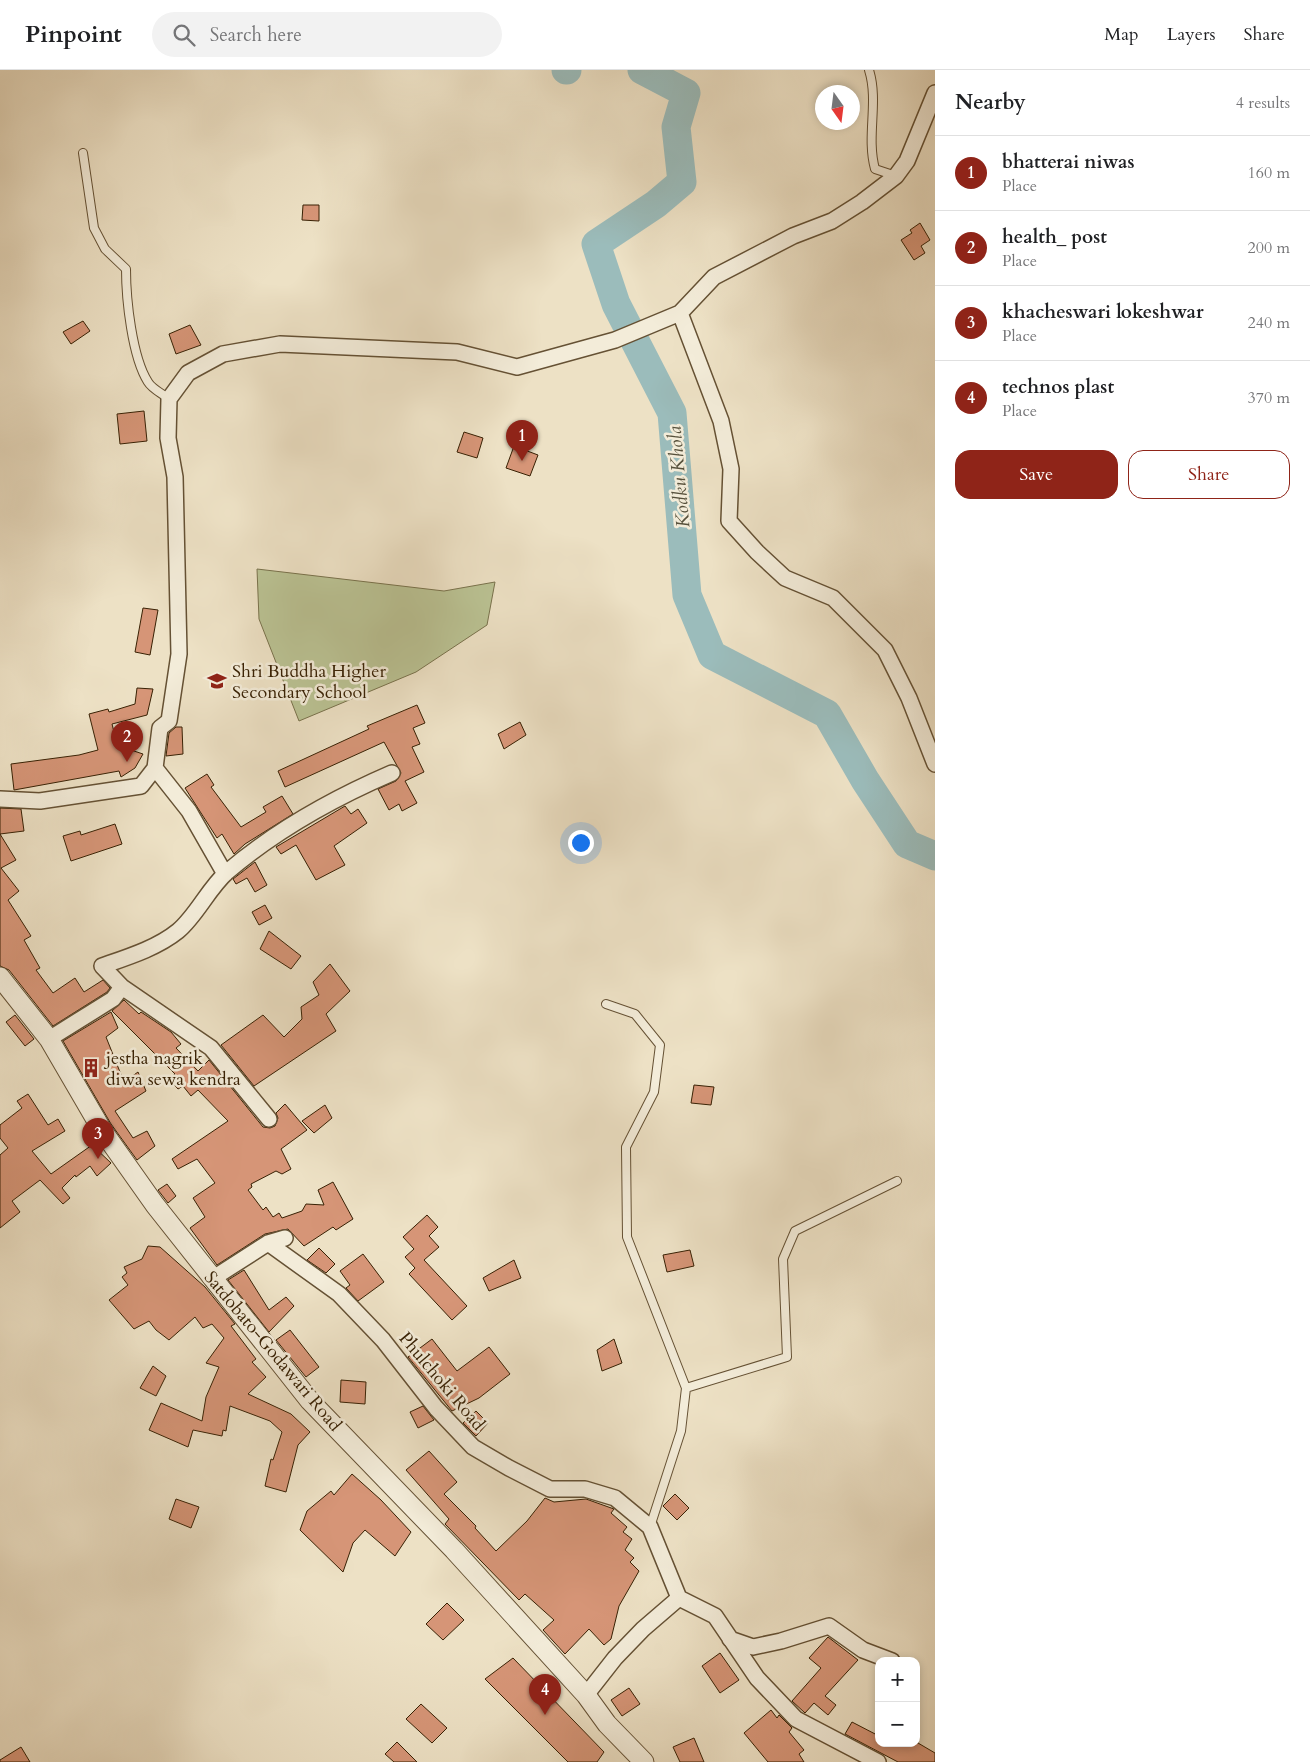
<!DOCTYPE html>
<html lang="en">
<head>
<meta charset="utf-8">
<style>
  body { margin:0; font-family:Cardo,serif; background:#f2f2f2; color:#202124 }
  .controls { position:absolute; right:15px; bottom:15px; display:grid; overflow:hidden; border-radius:10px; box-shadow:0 2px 8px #0003 }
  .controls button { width:45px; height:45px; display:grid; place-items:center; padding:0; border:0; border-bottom:1px solid #e0e0e0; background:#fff; color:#202124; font:25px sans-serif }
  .compass { position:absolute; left:815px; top:15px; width:45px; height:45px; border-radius:50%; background:#fff; box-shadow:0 2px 8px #0003; rotate:166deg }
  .you { position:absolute; left:580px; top:772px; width:18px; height:18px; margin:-12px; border:4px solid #fff; border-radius:50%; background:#1a73e8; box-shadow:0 0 0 8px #1a73e833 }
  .badge { display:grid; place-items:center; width:32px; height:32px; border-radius:50%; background:#8f2418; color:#fff; font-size:16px; font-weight:700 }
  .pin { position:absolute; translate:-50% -41px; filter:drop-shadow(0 1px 2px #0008) }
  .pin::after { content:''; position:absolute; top:26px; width:18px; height:15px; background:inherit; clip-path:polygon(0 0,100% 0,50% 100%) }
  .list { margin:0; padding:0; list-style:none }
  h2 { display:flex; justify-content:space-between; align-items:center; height:65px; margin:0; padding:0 20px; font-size:21px }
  h2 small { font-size:16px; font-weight:400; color:#757577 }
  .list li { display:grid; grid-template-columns:32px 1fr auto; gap:15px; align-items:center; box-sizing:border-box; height:75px; padding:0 20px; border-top:1px solid #e0e0e0 }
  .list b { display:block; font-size:19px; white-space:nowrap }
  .list p { margin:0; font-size:16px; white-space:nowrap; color:#757577 }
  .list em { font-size:16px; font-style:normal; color:#757577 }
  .actions { display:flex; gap:10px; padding:15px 20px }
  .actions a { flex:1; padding:11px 0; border:1px solid #8f2418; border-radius:15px; text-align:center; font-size:18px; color:#8f2418 }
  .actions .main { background:#8f2418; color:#fff }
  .icon { flex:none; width:28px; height:28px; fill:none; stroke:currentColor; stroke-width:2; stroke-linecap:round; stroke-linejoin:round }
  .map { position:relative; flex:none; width:935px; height:1692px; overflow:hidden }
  header { display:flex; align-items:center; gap:30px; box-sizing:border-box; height:70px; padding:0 25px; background:#fff; border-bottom:1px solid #e0e0e0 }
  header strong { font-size:24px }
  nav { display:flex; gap:28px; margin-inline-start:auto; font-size:18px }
  .search { width:350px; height:45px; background:#f2f2f2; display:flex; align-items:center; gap:12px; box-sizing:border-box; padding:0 18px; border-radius:28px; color:#757577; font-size:19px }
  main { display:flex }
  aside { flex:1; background:#fff }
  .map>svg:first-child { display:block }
  .green { fill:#bac293; stroke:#79724c }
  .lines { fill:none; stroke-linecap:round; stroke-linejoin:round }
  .river { stroke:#9bbcbb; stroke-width:29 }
  .building { fill:#d69577; stroke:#382104 }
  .service-casing { stroke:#655134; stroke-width:10 }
  .minor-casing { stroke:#655134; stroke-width:18 }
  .tertiary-casing { stroke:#655134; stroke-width:21 }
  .service { stroke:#f3ecd9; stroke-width:8 }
  .minor { stroke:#f3ecd9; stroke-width:15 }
  .tertiary { stroke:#f3ecd9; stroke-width:19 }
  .labels { text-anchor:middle; stroke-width:5; stroke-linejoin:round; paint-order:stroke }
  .poi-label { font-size:18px; fill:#382104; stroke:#f3ecd9; text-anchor:start }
  .street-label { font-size:18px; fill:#382104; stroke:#f3ecd9 }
  .water-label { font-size:19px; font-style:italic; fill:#56503b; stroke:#f3ecd9 }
</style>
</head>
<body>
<header>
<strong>Pinpoint</strong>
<div class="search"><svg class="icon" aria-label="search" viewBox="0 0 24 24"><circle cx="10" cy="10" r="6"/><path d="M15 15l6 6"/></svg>Search here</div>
<nav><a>Map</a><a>Layers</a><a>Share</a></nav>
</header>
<main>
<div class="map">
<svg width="935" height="1692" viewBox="0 0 935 1692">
  <rect width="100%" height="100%" fill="#ede1c5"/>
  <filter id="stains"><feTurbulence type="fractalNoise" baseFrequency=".004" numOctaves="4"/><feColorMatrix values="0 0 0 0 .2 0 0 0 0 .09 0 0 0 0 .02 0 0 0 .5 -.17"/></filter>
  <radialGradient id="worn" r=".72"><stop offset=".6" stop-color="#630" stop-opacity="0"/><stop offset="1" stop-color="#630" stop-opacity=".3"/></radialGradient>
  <path class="green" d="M 257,499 L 444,521 L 495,512 L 487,555 L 416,602 L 299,651 L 259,549 Z"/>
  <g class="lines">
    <path class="river" d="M 566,0 L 567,0
      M 642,0 L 686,23 L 676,57 L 682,112 L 656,134 L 596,174 L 616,234 L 672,343 L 687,525 L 712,585 L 827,644 L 865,710 L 907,774 L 935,786"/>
  </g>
  <path class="building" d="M 303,135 L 319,135 L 319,151 L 302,150 Z
    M 920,153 L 930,170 L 921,176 L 925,183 L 914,190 L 901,170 L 912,163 L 910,160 Z
    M 83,251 L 90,261 L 71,274 L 63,262 Z
    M 190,255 L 201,275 L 176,284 L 169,264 Z
    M 144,341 L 147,371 L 120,374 L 117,344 Z
    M 464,362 L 483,368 L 477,388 L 457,382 Z
    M 514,376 L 538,385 L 530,406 L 506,398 Z
    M 143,538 L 158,540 L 150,585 L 135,582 Z
    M 137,618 L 153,619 L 147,645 L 112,654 L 116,670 L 122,677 L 143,684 L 135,698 L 121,707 L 119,701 L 14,720 L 11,694 L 79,685 L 98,680 L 89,644 L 108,639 L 109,642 L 135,634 Z
    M 417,635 L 425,653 L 413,658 L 420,674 L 412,677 L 424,702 L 405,711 L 417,733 L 402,741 L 399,734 L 389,740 L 378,719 L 396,711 L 401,703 L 384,672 L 285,717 L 278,701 L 369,659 L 367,656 Z
    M 520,652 L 526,665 L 504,679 L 498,664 Z
    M 176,657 L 182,657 L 183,684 L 166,686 L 169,663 Z
    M 207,704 L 214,715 L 211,717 L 241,757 L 266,742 L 263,737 L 282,726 L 293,744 L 245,774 L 234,784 L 222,764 L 217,768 L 185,718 Z
    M 345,736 L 351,744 L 358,739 L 367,753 L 334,776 L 345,795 L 316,810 L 296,775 L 281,784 L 276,777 Z
    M 0,738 L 21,739 L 24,761 L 0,764 L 16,790 L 1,798 L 19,821 L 8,830 L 31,866 L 24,870 L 40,898 L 36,900 L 53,923 L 75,908 L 84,922 L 103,910 L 110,918 L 107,922 L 53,956 L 9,900 L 0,896 Z
    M 115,754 L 122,774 L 71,791 L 63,766 L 80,761 L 81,765 Z
    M 255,792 L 267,815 L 255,822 L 247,808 L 236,814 L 233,809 Z
    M 265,835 L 272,848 L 259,855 L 252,842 Z
    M 269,861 L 301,886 L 291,899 L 260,879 Z
    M 330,894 L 350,921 L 326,944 L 336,961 L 254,1016 L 221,975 L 263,945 L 284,967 L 302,949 L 301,937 L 319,925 L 313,912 Z
    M 124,930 L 139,944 L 141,942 L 171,962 L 181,974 L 176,978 L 198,1001 L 209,990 L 263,1057 L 270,1058 L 275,1056 L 278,1048 L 276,1043 L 285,1034 L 307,1060 L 281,1079 L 291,1099 L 282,1104 L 276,1101 L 251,1114 L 252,1117 L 248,1120 L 263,1140 L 266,1137 L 273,1147 L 279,1143 L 282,1148 L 302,1141 L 306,1134 L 324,1135 L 318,1120 L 333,1112 L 353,1149 L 336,1160 L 333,1157 L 304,1176 L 288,1159 L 265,1164 L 217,1195 L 190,1158 L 205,1147 L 193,1128 L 215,1113 L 197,1089 L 178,1099 L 172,1089 L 228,1051 L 198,1020 L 191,1026 L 183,1016 L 178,1019 L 169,1009 L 175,1004 L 112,941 Z
    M 111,942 L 118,958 L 106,967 L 124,1012 L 138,1002 L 146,1021 L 115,1041 L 133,1068 L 147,1061 L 155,1076 L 137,1090 L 111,1054 L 63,971 Z
    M 15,945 L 34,969 L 25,976 L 6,952 Z
    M 694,1015 L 714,1017 L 711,1035 L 691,1033 Z
    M 28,1024 L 48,1055 L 58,1049 L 65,1061 L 32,1081 L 51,1104 L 92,1075 L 111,1093 L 97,1106 L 90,1096 L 76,1107 L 75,1105 L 62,1118 L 70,1128 L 63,1134 L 40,1110 L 12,1131 L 20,1142 L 0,1158 L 0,1085 L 8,1078 L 0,1068 L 0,1055 L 22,1038 L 17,1031 Z
    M 325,1035 L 332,1048 L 314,1063 L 302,1051 Z
    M 167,1114 L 176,1126 L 168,1133 L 158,1120 Z
    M 427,1145 L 438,1157 L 429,1166 L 439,1177 L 424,1190 L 467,1236 L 452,1250 L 409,1204 L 415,1198 L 405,1187 L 414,1179 L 403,1167 Z
    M 148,1176 L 160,1177 L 205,1217 L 235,1254 L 231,1256 L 256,1289 L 252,1292 L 266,1307 L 248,1324 L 291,1344 L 310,1362 L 298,1375 L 286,1422 L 265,1416 L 271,1389 L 273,1390 L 282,1362 L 270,1351 L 230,1336 L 226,1361 L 223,1360 L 222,1366 L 193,1360 L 188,1377 L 149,1360 L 161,1333 L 202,1351 L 206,1327 L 219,1297 L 206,1293 L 224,1268 L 212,1254 L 203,1258 L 195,1247 L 169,1270 L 156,1260 L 149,1251 L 134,1259 L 109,1230 L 128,1215 L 122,1207 L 127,1203 L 124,1197 L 142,1189 Z
    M 319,1178 L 335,1194 L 326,1203 L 307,1190 Z
    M 690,1180 L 694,1196 L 667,1202 L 663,1185 Z
    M 363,1184 L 384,1212 L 358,1231 L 346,1218 L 350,1215 L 340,1201 Z
    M 514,1190 L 521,1208 L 489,1221 L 483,1208 Z
    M 244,1200 L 269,1240 L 286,1227 L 294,1236 L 269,1262 L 228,1210 Z
    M 290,1260 L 319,1297 L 306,1307 L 276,1270 Z
    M 432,1269 L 457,1301 L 489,1277 L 510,1304 L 479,1328 L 452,1341 L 408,1287 Z
    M 614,1269 L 622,1293 L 602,1301 L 597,1280 Z
    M 153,1296 L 166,1306 L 156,1326 L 140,1318 Z
    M 341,1310 L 366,1312 L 365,1334 L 340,1332 Z
    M 423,1336 L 434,1350 L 418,1358 L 410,1342 Z
    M 476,1341 L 488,1353 L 476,1366 L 463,1353 Z
    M 429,1381 L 457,1412 L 444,1424 L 476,1456 L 475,1458 L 496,1481 L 527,1451 L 545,1428 L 554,1432 L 586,1429 L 614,1439 L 611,1443 L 627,1457 L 623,1462 L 632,1469 L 625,1480 L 634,1488 L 630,1492 L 639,1501 L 619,1536 L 611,1569 L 604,1575 L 589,1559 L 565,1584 L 543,1560 L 554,1550 L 525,1524 L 519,1530 L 445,1454 L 449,1449 L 406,1400 Z
    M 352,1404 L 381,1430 L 411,1462 L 395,1486 L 365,1460 L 353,1473 L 343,1502 L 300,1460 L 307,1441 L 331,1421 L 334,1425 Z
    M 675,1424 L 689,1438 L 677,1450 L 663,1436 Z
    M 176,1429 L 199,1437 L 191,1458 L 169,1449 Z
    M 447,1533 L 464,1550 L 443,1570 L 426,1554 Z
    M 828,1567 L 858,1590 L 825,1626 L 836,1635 L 828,1645 L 814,1633 L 805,1643 L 792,1631 L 821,1598 L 809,1588 Z
    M 720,1583 L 739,1610 L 720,1623 L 702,1596 Z
    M 513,1588 L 604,1682 L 597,1692 L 568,1692 L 485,1609 Z
    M 629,1618 L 640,1634 L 622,1646 L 611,1630 Z
    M 421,1634 L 447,1658 L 432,1673 L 406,1649 Z
    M 771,1640 L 777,1648 L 779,1645 L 792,1658 L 789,1662 L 804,1680 L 799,1684 L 804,1692 L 768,1692 L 744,1663 Z
    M 852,1652 L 879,1666 L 879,1673 L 918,1673 L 935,1683 L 935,1692 L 898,1692 L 845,1664 Z
    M 694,1668 L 704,1692 L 680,1692 L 673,1677 Z
    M 397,1672 L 417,1692 L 394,1692 L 385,1684 Z
    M 21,1677 L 30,1692 L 0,1692 L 0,1690 Z"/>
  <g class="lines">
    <g class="service-casing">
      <path id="service" d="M 869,0 C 879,32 866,66 875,99 L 896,106
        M 83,83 L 94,158 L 105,179 L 126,199 C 126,229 132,287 148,312 C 152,319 163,324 169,329
        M 606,934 L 635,944 L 660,975 L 654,1022 L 626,1077 L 627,1167 L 686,1318 L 681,1361 L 650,1457
        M 686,1318 L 787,1287 L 783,1189 L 795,1161 L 897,1111"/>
    </g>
    <g class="minor-casing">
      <path id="minor" d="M 680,243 L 721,351 L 731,399 L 729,451 L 757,482 L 785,508 L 833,528 L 885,580 L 909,628 L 935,694
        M 155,698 L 189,741 L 225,804
        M 0,729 L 40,731 L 141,716 L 155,698 L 160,658 L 169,651 L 179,584 L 175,407 L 168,368 L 169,329 L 188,303 L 223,284 L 280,274 L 457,282 L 517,297 L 615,270 L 680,243 L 714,207 L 793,166 L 832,151 L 862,132 L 896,106 L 907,91 L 935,23
        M 49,969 L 113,929 L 122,917
        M 269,1049 L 211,978 L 122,917 L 102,896 C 128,887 157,878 178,861 C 197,845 208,819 227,802 C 275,761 334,728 392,703
        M 268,1173 L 339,1224 L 383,1270 L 436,1338 L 473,1377 L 509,1398 L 550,1419 L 585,1419 L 615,1428 L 650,1457 L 679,1528 L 715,1546 L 757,1608 L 796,1649 L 878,1692
        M 212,1209 L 268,1173 L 285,1168
        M 730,1569 L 753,1577 L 781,1571 L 829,1556 L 863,1580 L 892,1591
        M 586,1625 L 615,1588 L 643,1559 L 679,1528"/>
    </g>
    <g class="tertiary-casing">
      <path id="tertiary" d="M 0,907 L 49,969 L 102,1060 L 155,1135 L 310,1331 L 454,1480 L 586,1625 L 607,1654 L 644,1692"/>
    </g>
    <use href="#service" class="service"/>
    <use href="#minor" class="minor"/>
    <use href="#tertiary" class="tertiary"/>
  </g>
  <defs>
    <g id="school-bare" transform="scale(1.5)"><path d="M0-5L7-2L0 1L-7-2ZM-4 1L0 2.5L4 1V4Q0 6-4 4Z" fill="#8f2418" stroke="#f3ecd9" stroke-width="2.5" paint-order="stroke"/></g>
    <g id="building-bare" transform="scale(1.5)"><path d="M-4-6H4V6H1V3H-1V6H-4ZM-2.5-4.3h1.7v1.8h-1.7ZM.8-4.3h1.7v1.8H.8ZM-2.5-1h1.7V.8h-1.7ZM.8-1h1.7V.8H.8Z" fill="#8f2418" stroke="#f3ecd9" stroke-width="2.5" paint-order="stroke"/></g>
  </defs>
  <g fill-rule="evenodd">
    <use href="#school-bare" x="217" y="611"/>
    <use href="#building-bare" x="91" y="998"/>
  </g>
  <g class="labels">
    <g class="poi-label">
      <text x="232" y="607">Shri Buddha Higher<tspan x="232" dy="21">Secondary School</tspan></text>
      <text x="106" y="994">jestha nagrik<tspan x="106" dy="21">diwa sewa kendra</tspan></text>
    </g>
    <g class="street-label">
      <text transform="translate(273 1281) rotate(50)" y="6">Satdobato-Godawari Road</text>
      <text transform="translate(442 1311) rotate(50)" y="6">Phulchoki Road</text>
    </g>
    <g class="water-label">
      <text transform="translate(678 407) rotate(-95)" y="7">Kodku Khola</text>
    </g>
  </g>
  <rect width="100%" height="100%" filter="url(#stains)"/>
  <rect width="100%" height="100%" fill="url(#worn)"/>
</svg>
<div class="controls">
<button>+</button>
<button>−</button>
</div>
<svg class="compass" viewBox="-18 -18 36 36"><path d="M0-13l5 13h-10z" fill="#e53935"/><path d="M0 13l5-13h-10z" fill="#757577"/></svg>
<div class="you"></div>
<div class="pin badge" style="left:522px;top:391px">1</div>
<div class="pin badge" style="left:127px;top:692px">2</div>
<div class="pin badge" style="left:98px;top:1089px">3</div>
<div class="pin badge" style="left:545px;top:1645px">4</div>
</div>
<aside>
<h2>Nearby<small>4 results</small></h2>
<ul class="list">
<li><span class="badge">1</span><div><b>bhatterai niwas</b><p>Place</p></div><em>160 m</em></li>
<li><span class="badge">2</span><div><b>health_ post</b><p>Place</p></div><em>200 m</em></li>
<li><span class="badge">3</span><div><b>khacheswari lokeshwar</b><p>Place</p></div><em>240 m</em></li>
<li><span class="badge">4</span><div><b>technos plast</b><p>Place</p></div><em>370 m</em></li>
</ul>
<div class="actions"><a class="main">Save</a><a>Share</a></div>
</aside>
</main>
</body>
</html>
